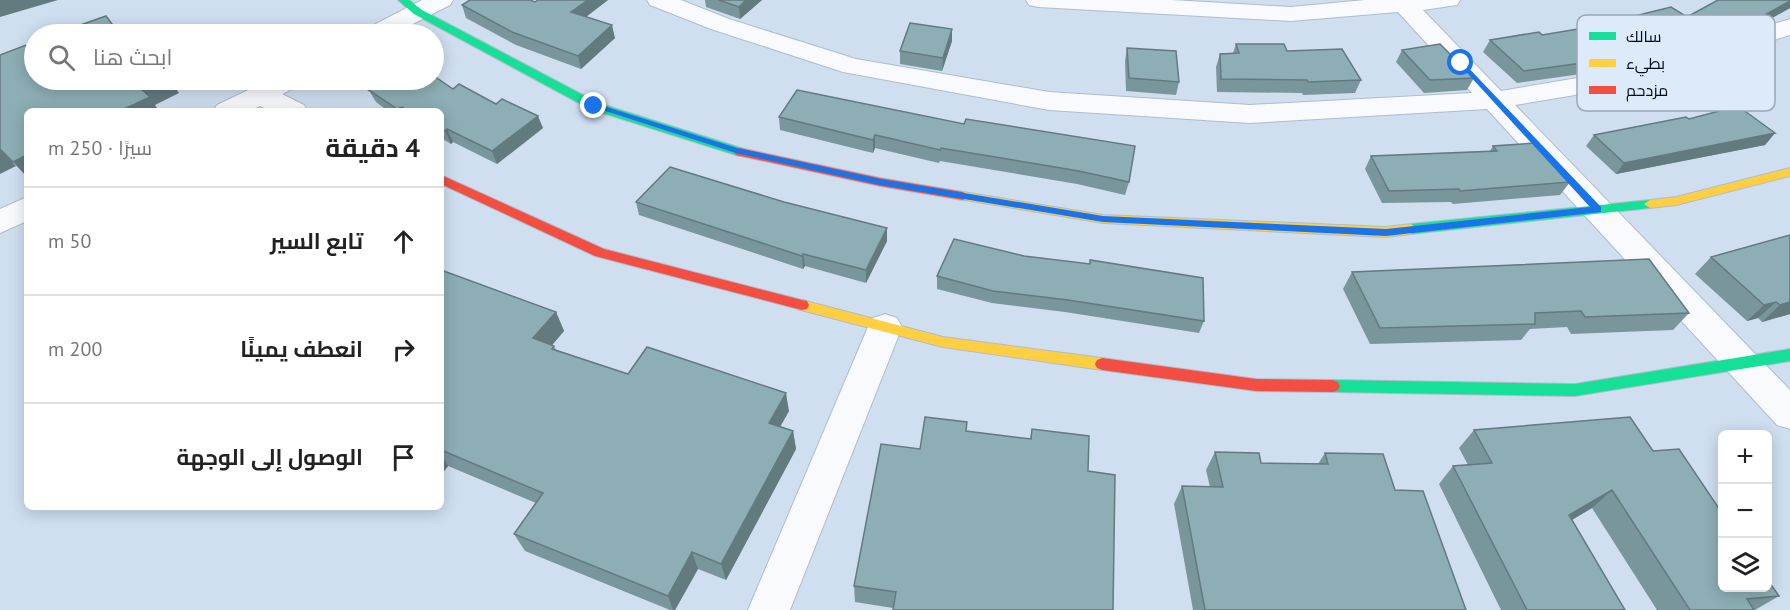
<!DOCTYPE html>
<html lang="ar">
<head>
<meta charset="utf-8">
<style>
  body { margin:0; font-family:"PT Sans",Cairo,sans-serif; background:#f2f2f2; color:#222; direction:rtl }
  .controls { position:absolute; right:18px; bottom:18px; display:grid; overflow:hidden; border-radius:9px; box-shadow:0 3px 15px #0003 }
  .controls button { width:54px; height:54px; display:grid; place-items:center; padding:0; border:0; border-bottom:2px solid #e0e0e0; background:#fff; color:#222; font:30px sans-serif }
  .stop { position:absolute; width:18px; height:18px; margin:-14px; border:4px solid #1a73e8; border-radius:50%; background:#fff }
  .stop.end { background:#1a73e8; border-color:#fff; box-shadow:0 2px 6px #0008 }
  .list { margin:0; padding:0; list-style:none }
  h2 { display:flex; justify-content:space-between; align-items:center; height:78px; margin:0; padding:0 24px; font-size:26px }
  h2 small { font-size:20px; font-weight:400; color:#767676 }
  .list li { display:grid; grid-template-columns:39px 1fr auto; gap:18px; align-items:center; box-sizing:border-box; height:108px; padding:0 24px; border-top:2px solid #e0e0e0 }
  .list b { display:block; font-size:22px; white-space:nowrap }
  .list em { font-size:20px; font-style:normal; color:#767676 }
  .icon { flex:none; width:33px; height:33px; fill:none; stroke:currentColor; stroke-width:2; stroke-linecap:round; stroke-linejoin:round }
  .map { position:relative; flex:none; width:1790px; height:610px; overflow:hidden; direction:ltr }
  .search { position:absolute; background:#fff; box-shadow:0 3px 15px #0003; left:24px; top:24px; width:420px; height:66px; display:flex; align-items:center; gap:15px; box-sizing:border-box; padding:0 21px; border-radius:33px; color:#767676; font-size:22px }
  .panel { position:absolute; background:#fff; box-shadow:0 3px 15px #0003; left:24px; top:108px; width:420px; height:402px; border-radius:9px; direction:rtl }
  .map>svg:first-child { display:block }
  .lines { fill:none; stroke-linecap:round; stroke-linejoin:round }
  .street-casing { stroke:#afbdcb; stroke-width:2 }
  .fast-casing { stroke:#afbdcb; stroke-width:2 }
  .slow-casing { stroke:#afbdcb; stroke-width:2 }
  .jam-casing { stroke:#afbdcb; stroke-width:2 }
  .street { fill:#f8fafd; fill-rule:evenodd }
  .fast { fill:#16e098; fill-rule:evenodd }
  .slow { fill:#ffcf43; fill-rule:evenodd }
  .jam { fill:#f24e42; fill-rule:evenodd }
  .wall { fill:#79969c }
  .shaded-wall { fill:#637a7f }
  .building { fill:#8daeb5; stroke:#637a7f; stroke-width:1.5 }
  .route { fill:#1a73e8 }
  .key { fill:#dceaf9; stroke:#9ba7b6; stroke-width:1.5 }
  .key-label { font-size:16px; fill:#020c18 }
</style>
</head>
<body>
<div class="map">
<svg width="1790" height="610" viewBox="0 0 1790 610">
  <rect width="100%" height="100%" fill="#cfdff0"/>
  <g class="lines">
    <g class="street-casing">
      <path id="street" d="M 422,0 L 453,0 L 450,5 L 393,34 L 362,34 L 366,29 Z
        M 647,0 L 681,0 L 729,19 L 856,59 L 1049,92 L 1250,105 L 1472,93 L 1398,12 L 1291,21 L 1038,7 L 1029,5 L 1026,0 L 1172,0 L 1291,7 L 1365,0 L 1460,0 L 1457,5 L 1423,10 L 1501,91 L 1625,70 L 1790,19 L 1790,35 L 1629,86 L 1515,105 L 1790,390 L 1790,429 L 1777,425 L 1487,109 L 1250,123 L 1049,110 L 843,72 L 711,29 L 650,5 Z
        M 269,80 L 302,80 L 298,86 L 282,94 L 304,105 L 308,111 L 271,111 L 260,106 L 249,111 L 213,111 L 217,105 Z
        M 27,197 L 27,221 L 0,233 L 0,209 Z
        M 885,314 L 897,318 L 902,327 L 790,610 L 748,610 L 868,327 L 873,318 Z"/>
    </g>
    <g class="fast-casing">
      <path id="fast" d="M 398,0 L 409,0 L 422,10 L 598,103 L 744,149 L 746,152 L 740,156 L 736,155 L 590,109 L 414,14 Z
        M 1650,200 L 1656,204 L 1650,208 L 1411,234 L 1405,229 L 1411,224 Z
        M 1790,349 L 1790,361 L 1575,396 L 1333,392 L 1328,390 L 1326,386 L 1328,382 L 1333,380 L 1575,384 Z"/>
    </g>
    <g class="slow-casing">
      <path id="slow" d="M 1790,168 L 1790,176 L 1676,205 L 1650,208 L 1644,204 L 1650,200 L 1676,197 Z
        M 963,192 L 1103,215 L 1386,227 L 1411,224 L 1417,229 L 1411,234 L 1386,237 L 1103,223 L 959,199 L 957,196 L 959,193 Z
        M 802,300 L 943,337 L 1102,358 L 1107,360 L 1109,364 L 1107,368 L 1102,370 L 943,347 L 797,309 L 795,305 L 797,301 Z"/>
    </g>
    <g class="jam-casing">
      <path id="jam" d="M 740,148 L 880,178 L 963,192 L 969,196 L 963,200 L 880,186 L 736,155 L 734,152 Z
        M 441,175 L 604,249 L 802,300 L 807,301 L 809,305 L 807,309 L 802,310 L 595,256 L 441,184 Z
        M 1102,358 L 1256,379 L 1333,380 L 1338,382 L 1340,386 L 1338,390 L 1333,392 L 1256,391 L 1102,370 L 1097,368 L 1095,364 L 1097,360 Z"/>
    </g>
    <use href="#street" class="street"/>
    <use href="#fast" class="fast"/>
    <use href="#slow" class="slow"/>
    <use href="#jam" class="jam"/>
  </g>
  <path class="wall" d="M 538,0 L 608,0 L 586,17 L 615,38 L 581,69 L 516,45 L 466,18 L 462,5 L 535,2 Z
    M 705,0 L 762,0 L 740,19 L 706,7 Z
    M 1790,0 L 1790,8 L 1756,27 L 1624,68 L 1517,83 L 1483,52 L 1490,40 L 1542,35 L 1590,27 L 1687,17 Z
    M 952,29 L 952,41 L 942,71 L 900,64 L 900,51 Z
    M 1236,44 L 1287,51 L 1361,80 L 1355,93 L 1303,95 L 1302,93 L 1217,92 L 1216,67 L 1220,54 L 1233,53 Z
    M 1127,48 L 1179,82 L 1176,95 L 1126,91 L 1125,61 Z
    M 1402,50 L 1474,78 L 1467,90 L 1424,93 L 1396,62 Z
    M 353,80 L 434,80 L 543,128 L 497,164 L 453,142 L 451,144 L 441,138 L 441,111 L 388,111 L 376,102 L 370,92 Z
    M 797,90 L 1129,182 L 1125,195 L 1077,184 L 940,161 L 939,163 L 875,148 L 873,153 L 780,130 L 779,117 Z
    M 1689,119 L 1775,133 L 1765,145 L 1616,174 L 1586,146 L 1594,135 Z
    M 1493,146 L 1570,182 L 1560,195 L 1453,204 L 1451,202 L 1382,203 L 1365,169 L 1371,156 L 1490,151 Z
    M 636,202 L 784,202 L 887,228 L 887,241 L 866,283 L 805,266 L 803,269 L 639,215 Z
    M 1790,235 L 1790,314 L 1762,322 L 1758,318 L 1747,321 L 1695,274 L 1711,257 Z
    M 441,270 L 556,312 L 564,331 L 552,345 L 554,346 L 556,350 L 628,374 L 789,411 L 780,427 L 793,431 L 796,449 L 726,580 L 698,569 L 675,610 L 670,610 L 525,551 L 514,534 L 536,503 L 448,466 L 441,475 Z
    M 1352,272 L 1689,313 L 1673,330 L 1571,334 L 1567,327 L 1530,329 L 1521,340 L 1370,344 L 1343,289 Z
    M 937,276 L 1204,321 L 1199,333 L 1065,312 L 992,303 L 937,289 Z
    M 1032,429 L 1089,436 L 893,608 L 855,602 L 854,586 L 920,449 L 966,431 L 1030,439 Z
    M 1474,430 L 1653,451 L 1779,596 L 1755,610 L 1657,610 L 1592,508 L 1572,520 L 1625,610 L 1501,610 L 1439,484 L 1453,466 L 1468,465 L 1459,448 Z
    M 1215,452 L 1261,463 L 1318,464 L 1325,453 L 1395,490 L 1466,610 L 1193,610 L 1174,504 L 1182,486 L 1210,487 L 1206,470 Z"/>
  <path class="shaded-wall" d="M 0,0 L 58,0 L 0,17 Z
    M 588,0 L 608,0 L 575,25 L 571,12 Z
    M 746,0 L 762,0 L 740,19 L 739,7 Z
    M 1790,1 L 1790,8 L 1756,27 L 1624,68 L 1633,56 Z
    M 612,25 L 615,38 L 581,69 L 578,56 Z
    M 952,29 L 952,41 L 942,71 L 943,58 Z
    M 160,80 L 170,80 L 179,93 L 155,105 L 159,111 L 120,111 L 140,88 Z
    M 402,107 L 404,111 L 398,111 L 397,109 Z
    M 538,116 L 543,128 L 497,164 L 492,151 Z
    M 447,129 L 453,142 L 451,144 L 445,131 Z
    M 1775,133 L 1765,145 L 1616,174 L 1624,163 Z
    M 875,135 L 875,148 L 873,153 L 873,140 Z
    M 0,149 L 16,166 L 0,174 Z
    M 27,155 L 27,177 L 13,162 Z
    M 887,228 L 887,241 L 866,283 L 866,270 Z
    M 803,254 L 805,266 L 803,269 L 802,256 Z
    M 1776,302 L 1758,318 L 1747,321 L 1764,305 Z
    M 1790,302 L 1790,314 L 1762,322 L 1780,305 Z
    M 556,312 L 564,331 L 542,357 L 533,338 Z
    M 786,393 L 789,411 L 772,441 L 769,423 Z
    M 793,431 L 796,449 L 726,580 L 721,564 Z
    M 441,454 L 448,466 L 441,475 Z
    M 1612,490 L 1592,508 L 1551,532 L 1569,515 Z
    M 692,552 L 698,569 L 675,610 L 673,610 L 668,596 Z"/>
  <path class="building" d="M 470,0 L 530,0 L 535,2 L 538,0 L 588,0 L 571,12 L 612,25 L 578,56 L 512,32 L 462,5 Z
    M 719,0 L 746,0 L 739,7 Z
    M 1718,0 L 1790,0 L 1790,1 L 1765,15 L 1633,56 L 1524,71 L 1490,40 L 1539,32 L 1542,35 L 1590,27 L 1671,7 L 1687,17 Z
    M 106,16 L 118,32 L 129,30 L 132,34 L 55,34 Z
    M 910,23 L 952,29 L 943,58 L 900,51 Z
    M 34,42 L 34,80 L 160,80 L 140,88 L 150,97 L 120,111 L 27,111 L 27,155 L 13,162 L 0,149 L 0,55 Z
    M 1236,44 L 1284,44 L 1287,51 L 1342,49 L 1361,80 L 1308,82 L 1307,80 L 1221,79 L 1220,54 L 1239,53 Z
    M 1440,44 L 1474,78 L 1430,80 L 1402,50 Z
    M 1127,48 L 1176,51 L 1179,82 L 1129,78 Z
    M 434,76 L 453,89 L 459,84 L 496,104 L 502,99 L 538,116 L 492,151 L 447,129 L 445,131 L 441,129 L 441,111 L 409,111 L 402,107 L 397,109 L 369,90 L 375,86 L 365,80 L 434,80 Z
    M 797,90 L 964,124 L 966,119 L 1135,146 L 1129,182 L 1079,171 L 941,148 L 940,150 L 875,135 L 873,140 L 779,117 Z
    M 1738,106 L 1775,133 L 1624,163 L 1594,135 L 1686,117 L 1689,119 Z
    M 1535,143 L 1570,182 L 1460,191 L 1459,189 L 1389,191 L 1371,156 L 1497,151 L 1493,146 Z
    M 670,167 L 784,202 L 887,228 L 866,270 L 803,254 L 802,256 L 636,202 Z
    M 1790,235 L 1790,302 L 1780,305 L 1776,302 L 1764,305 L 1711,257 Z
    M 954,239 L 1024,256 L 1090,264 L 1090,260 L 1203,278 L 1204,321 L 1068,300 L 993,291 L 937,276 Z
    M 1649,259 L 1689,313 L 1585,317 L 1581,311 L 1535,313 L 1535,324 L 1380,328 L 1352,272 Z
    M 441,270 L 556,312 L 533,338 L 554,346 L 552,349 L 628,374 L 647,347 L 786,393 L 769,423 L 793,431 L 721,564 L 692,552 L 668,596 L 514,534 L 543,493 L 441,450 Z
    M 925,417 L 967,422 L 966,431 L 1031,439 L 1032,429 L 1089,436 L 1088,471 L 1115,475 L 1113,610 L 893,610 L 896,592 L 854,586 L 881,444 L 920,449 Z
    M 1630,417 L 1653,451 L 1679,449 L 1722,513 L 1722,588 L 1767,588 L 1767,579 L 1779,596 L 1747,599 L 1754,610 L 1690,610 L 1612,490 L 1569,515 L 1625,610 L 1527,610 L 1453,466 L 1492,463 L 1474,430 Z
    M 1215,452 L 1259,453 L 1261,463 L 1328,464 L 1325,453 L 1383,454 L 1395,490 L 1423,491 L 1466,610 L 1205,610 L 1182,486 L 1223,487 Z"/>
  <path class="route" d="M 1461,60 L 1601,207 L 1601,212 L 1386,236 L 1103,222 L 880,185 L 736,153 L 590,106 L 597,104 L 737,148 L 880,179 L 1103,216 L 1386,229 L 1590,207 L 1459,64 L 1459,61 Z"/>
  <rect x="1577" y="15" width="198" height="96" rx="9" class="key"/>
  <rect x="1589" y="32" width="27" height="8" fill="#16e098"/>
  <rect x="1589" y="59" width="27" height="8" fill="#ffcf43"/>
  <rect x="1589" y="86" width="27" height="8" fill="#f24e42"/>
  <g class="key-label">
    <text x="1626" y="42">سالك</text>
    <text x="1626" y="69">بطيء</text>
    <text x="1626" y="96">مزدحم</text>
  </g>
</svg>
<div class="controls">
<button>+</button>
<button>−</button>
<button><svg class="icon" aria-label="layers" viewBox="0 0 24 24"><path d="M12 4l9 5-9 5-9-5zM3 14l9 5 9-5"/></svg></button>
</div>
<div class="stop" style="left:1461px;top:63px"></div>
<div class="stop end" style="left:594px;top:106px"></div>
<div class="search"><svg class="icon" aria-label="search" viewBox="0 0 24 24"><circle cx="10" cy="10" r="6"/><path d="M15 15l6 6"/></svg>ابحث هنا</div>
<section class="panel">
<h2>4 دقيقة<small>سيرًا · 250 m</small></h2>
<ul class="list">
<li><svg class="icon" aria-label="ahead" viewBox="0 0 24 24"><path d="M12 20V5M6 11l6-6 6 6"/></svg><div><b>تابع السير</b></div><em>50 m</em></li>
<li><svg class="icon" aria-label="right" viewBox="0 0 24 24"><path d="M7 20v-9h11M14 6l5 5-5 5"/></svg><div><b>انعطف يمينًا</b></div><em>200 m</em></li>
<li><svg class="icon" aria-label="arrive" viewBox="0 0 24 24"><path d="M6 21V4h12l-3 4 3 4H6"/></svg><div><b>الوصول إلى الوجهة</b></div></li>
</ul>
</section>
</div>
</body>
</html>
